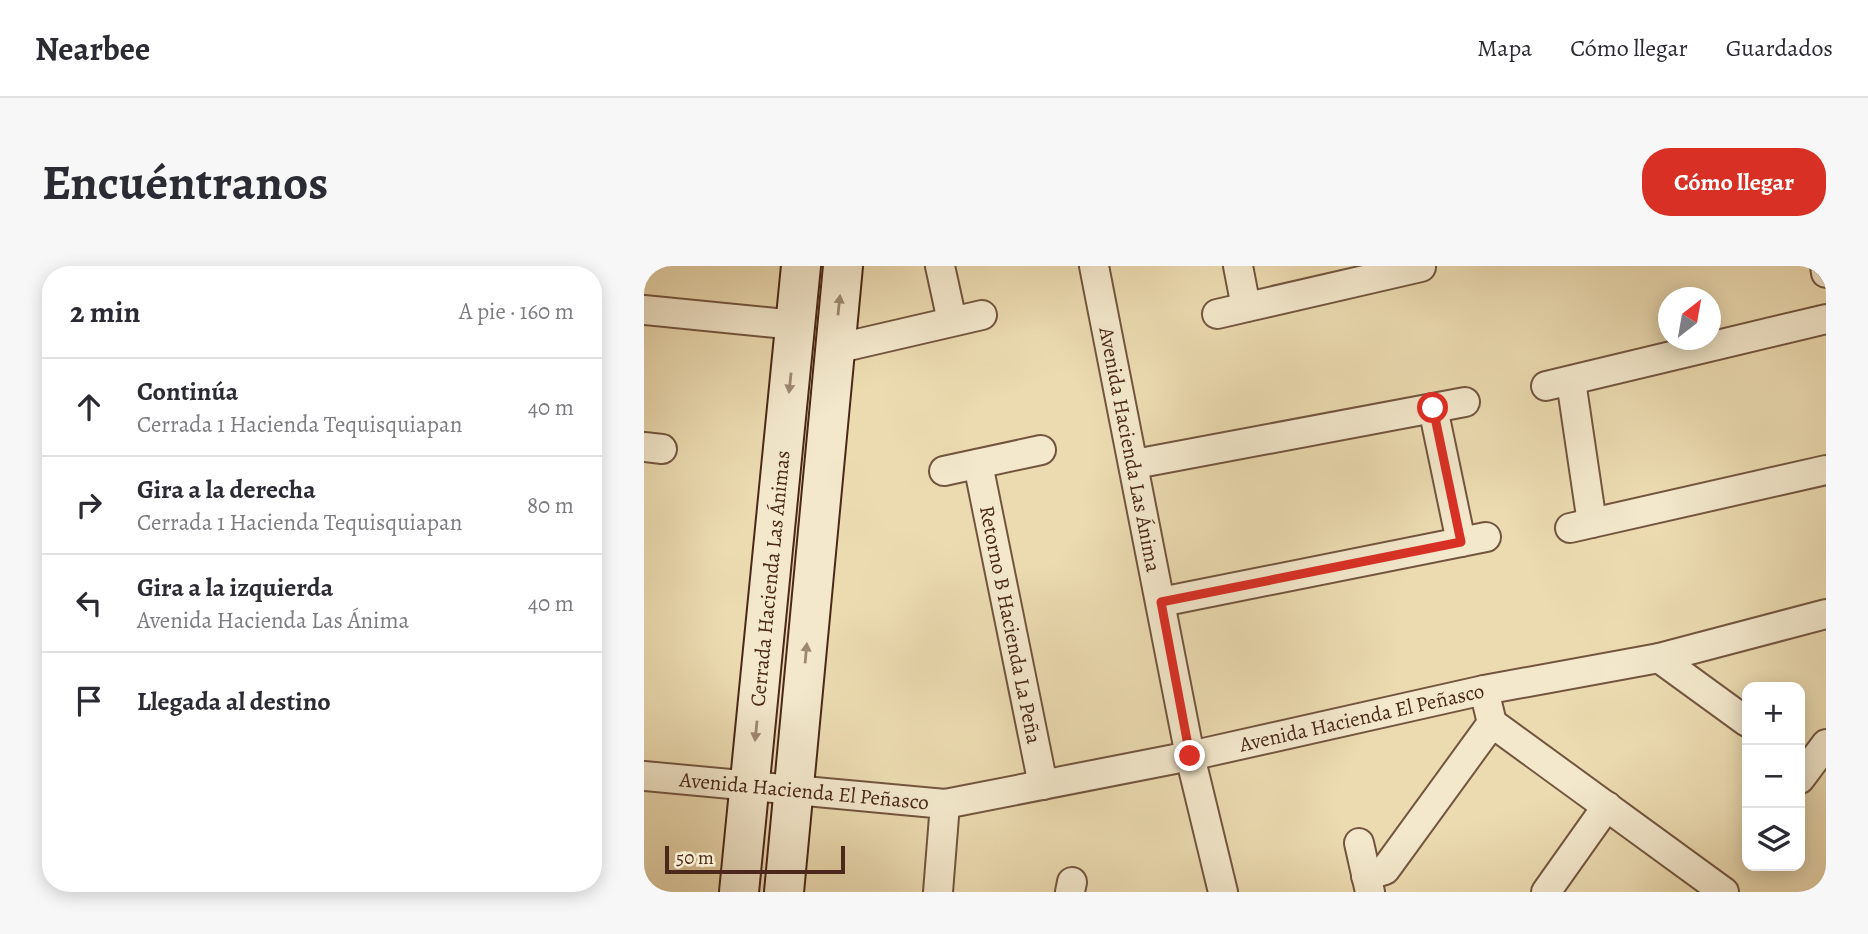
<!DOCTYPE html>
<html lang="es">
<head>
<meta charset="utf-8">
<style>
  body { margin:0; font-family:Alegreya,serif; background:#f7f7f7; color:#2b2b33 }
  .controls { position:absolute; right:21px; bottom:21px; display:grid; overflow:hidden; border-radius:14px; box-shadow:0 4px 18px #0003 }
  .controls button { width:63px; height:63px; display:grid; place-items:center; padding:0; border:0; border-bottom:2px solid #e1e1e2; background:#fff; color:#2b2b33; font:35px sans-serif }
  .compass { position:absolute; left:1014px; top:21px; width:63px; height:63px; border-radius:50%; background:#fff; box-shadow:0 4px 18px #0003; rotate:31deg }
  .scale { position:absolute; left:21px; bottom:18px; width:180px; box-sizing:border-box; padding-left:7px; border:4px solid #4b2819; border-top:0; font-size:19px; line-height:24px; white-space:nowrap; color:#4b2819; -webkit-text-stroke:5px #f3e8cc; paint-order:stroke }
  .stop { position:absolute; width:21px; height:21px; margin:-16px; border:5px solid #d93025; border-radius:50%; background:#fff }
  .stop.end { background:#d93025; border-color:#fff; box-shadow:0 2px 7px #0008 }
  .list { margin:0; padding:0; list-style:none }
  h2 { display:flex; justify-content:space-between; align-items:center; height:91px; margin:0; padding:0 28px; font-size:30px }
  h2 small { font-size:23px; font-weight:400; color:#7c7c81 }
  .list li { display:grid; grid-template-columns:46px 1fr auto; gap:21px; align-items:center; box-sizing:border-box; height:98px; padding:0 28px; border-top:2px solid #e1e1e2 }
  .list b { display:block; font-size:26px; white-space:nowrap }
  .list p { margin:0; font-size:23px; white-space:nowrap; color:#7c7c81 }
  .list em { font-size:23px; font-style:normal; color:#7c7c81 }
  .icon { flex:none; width:38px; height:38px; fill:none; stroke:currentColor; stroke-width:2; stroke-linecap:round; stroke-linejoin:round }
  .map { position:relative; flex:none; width:1182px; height:626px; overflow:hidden; border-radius:28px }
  header { display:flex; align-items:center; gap:42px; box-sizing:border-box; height:98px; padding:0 35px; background:#fff; border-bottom:2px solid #e1e1e2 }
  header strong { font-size:33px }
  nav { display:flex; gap:38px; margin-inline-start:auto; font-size:24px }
  .intro { display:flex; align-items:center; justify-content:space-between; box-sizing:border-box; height:168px; padding:0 42px }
  h1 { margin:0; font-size:49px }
  .button { padding:18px 32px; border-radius:28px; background:#d93025; color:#fff; font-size:24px; font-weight:700 }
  main { display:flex; gap:42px; padding:0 42px }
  aside { flex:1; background:#fff; border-radius:28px; box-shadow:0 4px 18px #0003 }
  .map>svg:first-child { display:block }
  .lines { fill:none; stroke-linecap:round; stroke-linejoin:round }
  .street-casing { stroke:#73553f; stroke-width:32 }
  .secondary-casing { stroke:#4b2819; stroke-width:42 }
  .street { stroke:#f3e8cc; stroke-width:28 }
  .secondary { stroke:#f3e8cc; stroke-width:38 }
  .oneway { fill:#9f8872 }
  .route { stroke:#d93025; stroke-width:9 }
  .labels { text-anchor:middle; stroke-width:6; stroke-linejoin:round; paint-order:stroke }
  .street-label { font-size:21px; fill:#4b2819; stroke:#f3e8cc }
</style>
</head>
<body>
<header>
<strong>Nearbee</strong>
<nav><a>Mapa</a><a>Cómo llegar</a><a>Guardados</a></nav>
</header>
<div class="intro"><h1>Encuéntranos</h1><a class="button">Cómo llegar</a></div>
<main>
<aside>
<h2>2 min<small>A pie · 160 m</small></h2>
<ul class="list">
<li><svg class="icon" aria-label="ahead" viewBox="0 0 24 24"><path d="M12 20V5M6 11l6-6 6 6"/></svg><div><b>Continúa</b><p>Cerrada 1 Hacienda Tequisquiapan</p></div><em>40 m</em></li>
<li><svg class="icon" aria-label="right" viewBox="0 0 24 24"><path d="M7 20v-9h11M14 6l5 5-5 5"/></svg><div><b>Gira a la derecha</b><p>Cerrada 1 Hacienda Tequisquiapan</p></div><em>80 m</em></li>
<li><svg class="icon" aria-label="left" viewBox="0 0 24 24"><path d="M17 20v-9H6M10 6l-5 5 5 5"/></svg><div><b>Gira a la izquierda</b><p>Avenida Hacienda Las Ánima</p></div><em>40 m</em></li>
<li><svg class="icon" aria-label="arrive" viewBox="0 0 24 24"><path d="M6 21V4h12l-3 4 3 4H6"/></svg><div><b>Llegada al destino</b></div></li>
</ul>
</aside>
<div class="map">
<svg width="1182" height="626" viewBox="0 0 1182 626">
  <rect width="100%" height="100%" fill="#ecdbb1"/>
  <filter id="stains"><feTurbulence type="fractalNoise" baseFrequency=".00286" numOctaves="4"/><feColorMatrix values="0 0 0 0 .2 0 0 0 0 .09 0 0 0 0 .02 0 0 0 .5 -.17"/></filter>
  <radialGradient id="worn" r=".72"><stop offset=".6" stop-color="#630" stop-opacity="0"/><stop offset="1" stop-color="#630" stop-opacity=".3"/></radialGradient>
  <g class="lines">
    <g class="street-casing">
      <g id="street">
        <path d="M 296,0 L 308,55"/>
        <path id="s1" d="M 450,0 L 546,490 L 579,626"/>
        <path d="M 594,0 L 602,41"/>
        <path d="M 1181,0 L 1182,7"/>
        <path d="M 0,44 L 152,59"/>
        <path d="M 573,48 L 777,1"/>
        <path d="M 191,83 L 338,49"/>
        <path d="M 927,115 L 948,257"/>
        <path d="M 902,120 L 1182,53"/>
        <path d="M 789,142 L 817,276"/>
        <path d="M 0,181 L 18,183"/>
        <path id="s2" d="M 334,198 L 399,519"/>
        <path d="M 491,198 L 821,136"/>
        <path d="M 300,205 L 397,184"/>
        <path d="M 926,262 L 1182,204"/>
        <path d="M 517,336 L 842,271"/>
        <path d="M 1015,392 L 1103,456"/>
        <path d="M 840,424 L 848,457 L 1080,626"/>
        <path id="s3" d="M 0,510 L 301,538 L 546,490 L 840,424 L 1015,392 L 1182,348"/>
        <path d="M 1156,513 L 1182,478"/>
        <path d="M 715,577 L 726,626"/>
        <path d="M 722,610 L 741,604 L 848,457"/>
        <path d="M 294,626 L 301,538"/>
        <path d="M 426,626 L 428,616"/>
        <path d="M 902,626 L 963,540"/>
      </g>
    </g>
    <g class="secondary-casing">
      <g id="secondary">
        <path id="s4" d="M 95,626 L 157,0"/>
        <path d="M 140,626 L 199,0"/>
      </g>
    </g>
    <use href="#street" class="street"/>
    <use href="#secondary" class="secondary"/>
  </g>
  <defs><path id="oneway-solid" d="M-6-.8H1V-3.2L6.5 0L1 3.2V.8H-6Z" transform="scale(1.75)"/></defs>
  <g class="oneway">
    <use href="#oneway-solid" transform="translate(195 39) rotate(-84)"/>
    <use href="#oneway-solid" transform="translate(146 117) rotate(96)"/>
    <use href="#oneway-solid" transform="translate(162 387) rotate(-85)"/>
    <use href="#oneway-solid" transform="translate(112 465) rotate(96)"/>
  </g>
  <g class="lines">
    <path class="route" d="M 546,490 L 517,336 L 817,276 L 789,142"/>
  </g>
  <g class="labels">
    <g class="street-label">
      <text dy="7" stroke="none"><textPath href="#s1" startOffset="187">Avenida Hacienda Las Ánima</textPath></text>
      <text dy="7" stroke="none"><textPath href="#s4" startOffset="315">Cerrada Hacienda Las Ánimas</textPath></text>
      <text dy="7" stroke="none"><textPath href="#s2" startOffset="164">Retorno B Hacienda La Peña</textPath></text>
      <text dy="7" stroke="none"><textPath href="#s3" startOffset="728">Avenida Hacienda El Peñasco</textPath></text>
      <text dy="7" stroke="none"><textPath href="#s3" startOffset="161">Avenida Hacienda El Peñasco</textPath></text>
    </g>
  </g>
  <rect width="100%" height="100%" filter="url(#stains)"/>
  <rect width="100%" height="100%" fill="url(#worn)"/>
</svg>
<div class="controls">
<button>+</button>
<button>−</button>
<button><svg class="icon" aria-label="layers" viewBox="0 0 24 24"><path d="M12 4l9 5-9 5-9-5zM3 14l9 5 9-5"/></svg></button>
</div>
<svg class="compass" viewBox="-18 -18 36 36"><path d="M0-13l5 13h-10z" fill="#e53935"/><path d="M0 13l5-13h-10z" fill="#7c7c81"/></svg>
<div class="scale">50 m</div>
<div class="stop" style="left:789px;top:142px"></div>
<div class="stop end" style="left:546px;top:490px"></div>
</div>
</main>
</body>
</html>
